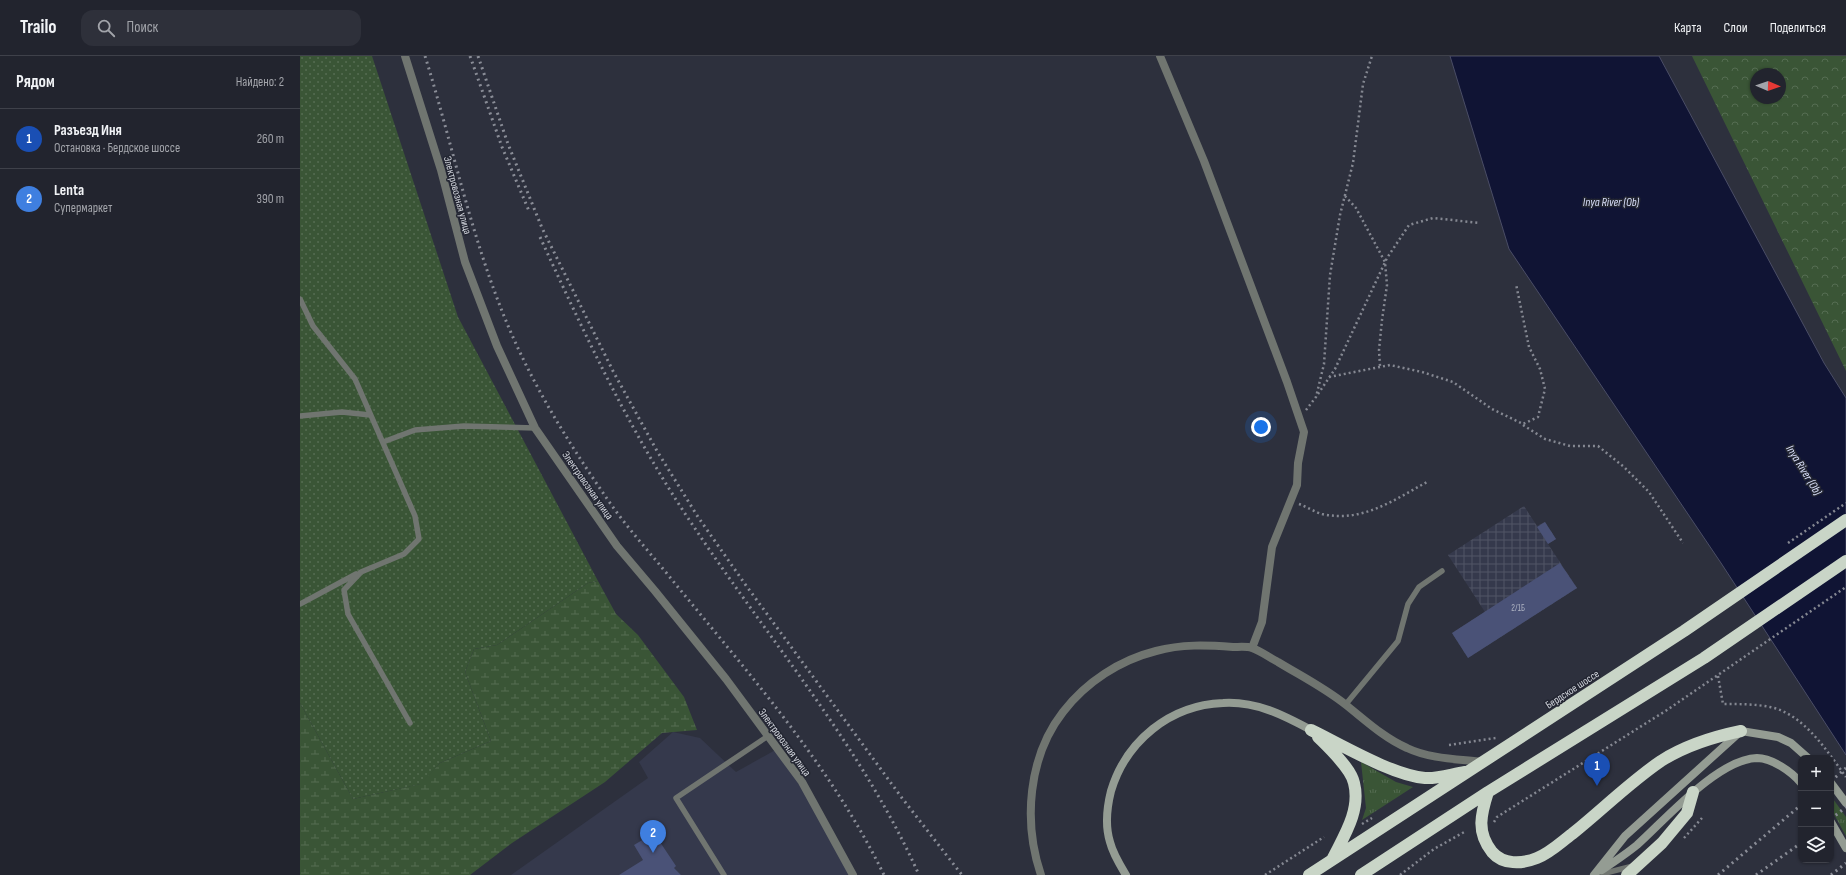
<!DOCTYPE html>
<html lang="ru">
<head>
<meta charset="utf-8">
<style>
  body { margin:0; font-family:"Sofia Sans Condensed",sans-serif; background:#2e303a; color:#f1f3f6 }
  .controls { position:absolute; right:12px; bottom:12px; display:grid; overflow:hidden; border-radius:8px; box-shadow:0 1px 3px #0004 }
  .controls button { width:36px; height:36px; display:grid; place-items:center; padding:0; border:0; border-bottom:1px solid #3f414a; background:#22242e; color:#f1f3f6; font:20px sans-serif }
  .compass { position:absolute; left:1450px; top:12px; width:36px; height:36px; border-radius:50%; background:#22242e; box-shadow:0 1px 3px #0004; rotate:92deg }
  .you { position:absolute; left:961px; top:371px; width:14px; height:14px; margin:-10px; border:3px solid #fff; border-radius:50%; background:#1a73e8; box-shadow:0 0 0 6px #1a73e833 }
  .badge { display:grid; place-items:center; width:26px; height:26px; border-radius:50%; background:#95b2f1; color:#fff; font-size:13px; font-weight:700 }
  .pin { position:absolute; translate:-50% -33px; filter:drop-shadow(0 1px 2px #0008) }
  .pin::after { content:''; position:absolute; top:21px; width:14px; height:12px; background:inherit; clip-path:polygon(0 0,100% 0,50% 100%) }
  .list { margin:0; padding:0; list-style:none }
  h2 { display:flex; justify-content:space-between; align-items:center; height:52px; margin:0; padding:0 16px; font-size:17px }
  h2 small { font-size:13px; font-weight:400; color:#a2a4aa }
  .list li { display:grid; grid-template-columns:26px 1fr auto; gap:12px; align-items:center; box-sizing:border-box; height:60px; padding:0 16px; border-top:1px solid #3f414a }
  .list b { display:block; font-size:15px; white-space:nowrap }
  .list p { margin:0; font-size:13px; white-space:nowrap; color:#a2a4aa }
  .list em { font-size:13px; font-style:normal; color:#a2a4aa }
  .icon { flex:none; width:22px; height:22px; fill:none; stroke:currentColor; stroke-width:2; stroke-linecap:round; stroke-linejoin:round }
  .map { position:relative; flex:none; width:1546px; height:819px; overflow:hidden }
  header { display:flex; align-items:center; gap:24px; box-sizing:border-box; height:56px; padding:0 20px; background:#22242e; border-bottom:1px solid #3f414a }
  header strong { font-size:19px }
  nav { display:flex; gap:22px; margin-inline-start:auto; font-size:14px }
  .search { width:280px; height:36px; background:#2e303a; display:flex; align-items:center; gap:10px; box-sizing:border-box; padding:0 14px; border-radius:12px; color:#a2a4aa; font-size:15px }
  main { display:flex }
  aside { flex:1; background:#22242e }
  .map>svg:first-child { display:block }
  .built { fill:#35394c }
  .industrial { fill:url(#industrial-grid) }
  .grass { fill:url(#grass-tufts) }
  .forest { fill:url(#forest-crowns); fill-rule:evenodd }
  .wetland { fill:url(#wetland-marsh) }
  .garden { fill:url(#garden-dots) }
  .water { fill:#101434; stroke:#4a4d66 }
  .building { fill:#4a5277 }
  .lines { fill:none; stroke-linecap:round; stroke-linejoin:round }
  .path { stroke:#858892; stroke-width:2.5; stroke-dasharray:2 3; stroke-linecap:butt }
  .lane { stroke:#707570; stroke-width:5.5 }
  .street { stroke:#707570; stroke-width:8 }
  .secondary { stroke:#949c93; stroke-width:8 }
  .highway { stroke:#c9d5c7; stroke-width:12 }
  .rail { stroke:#8a8d97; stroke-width:3; stroke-dasharray:2 4; stroke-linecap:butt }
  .labels { text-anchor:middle; stroke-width:3; stroke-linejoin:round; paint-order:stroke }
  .number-label { font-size:9px; fill:#aeb3c2 }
  .street-label { font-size:11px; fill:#d0d3db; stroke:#232632 }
  .water-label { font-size:12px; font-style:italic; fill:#d9dffa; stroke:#232632 }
</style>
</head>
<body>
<header>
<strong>Trailo</strong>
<div class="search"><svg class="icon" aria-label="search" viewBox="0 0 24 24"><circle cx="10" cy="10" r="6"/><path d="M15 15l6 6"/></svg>Поиск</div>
<nav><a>Карта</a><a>Слои</a><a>Поделиться</a></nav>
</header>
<main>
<aside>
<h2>Рядом<small>Найдено: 2</small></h2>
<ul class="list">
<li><span class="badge" style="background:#1a4fb4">1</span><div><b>Разъезд Иня</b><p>Остановка · Бердское шоссе</p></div><em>260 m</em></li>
<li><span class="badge" style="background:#3f7fe0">2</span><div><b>Lenta</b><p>Супермаркет</p></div><em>390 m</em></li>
</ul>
</aside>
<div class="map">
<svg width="1546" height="819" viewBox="0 0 1546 819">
  <defs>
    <pattern id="industrial-grid" width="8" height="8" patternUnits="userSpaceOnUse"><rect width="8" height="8" fill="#35394c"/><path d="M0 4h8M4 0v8" fill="none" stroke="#515565"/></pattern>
    <pattern id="grass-tufts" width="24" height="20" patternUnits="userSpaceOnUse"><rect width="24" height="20" fill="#3a5536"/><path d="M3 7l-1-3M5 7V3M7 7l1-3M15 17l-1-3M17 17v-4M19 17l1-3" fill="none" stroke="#556d52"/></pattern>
    <pattern id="forest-crowns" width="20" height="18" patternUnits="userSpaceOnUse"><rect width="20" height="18" fill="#3a5536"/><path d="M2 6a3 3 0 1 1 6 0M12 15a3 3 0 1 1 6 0" fill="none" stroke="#556d52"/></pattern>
    <pattern id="wetland-marsh" width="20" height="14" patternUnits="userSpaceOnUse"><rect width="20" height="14" fill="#3a5536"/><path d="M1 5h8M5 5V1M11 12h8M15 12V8" fill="none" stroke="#556d52"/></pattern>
    <pattern id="garden-dots" width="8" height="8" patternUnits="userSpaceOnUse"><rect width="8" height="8" fill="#3a5536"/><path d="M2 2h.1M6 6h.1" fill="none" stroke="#556d52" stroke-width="1.8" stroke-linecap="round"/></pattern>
  </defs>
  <rect width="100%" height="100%" fill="#2d303d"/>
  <path class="built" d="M 373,676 L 400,682 L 436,716 L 477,693 L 502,726 L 552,819 L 211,819 L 348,722 L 339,706 Z"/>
  <path class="industrial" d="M 1224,450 L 1237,470 L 1245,466 L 1256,483 L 1248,488 L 1277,532 L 1168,602 L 1152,577 L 1185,556 L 1148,499 Z"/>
  <path class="grass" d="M 1061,706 L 1096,726 L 1113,731 L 1062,764 L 1066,752 Z
    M 1531,740 L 1546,761 L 1546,780 L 1531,753 Z"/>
  <path class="forest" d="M 1392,0 L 1546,0 L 1546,315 ZM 1456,18 L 1480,18 L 1480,42 L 1456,42 Z"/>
  <path class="wetland" d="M 298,525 L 316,558 L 338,579 L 384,641 L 397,674 L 362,677 L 305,726 L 212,787 L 170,819 L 0,819 L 0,647 L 53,743 L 120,728 L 140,707 L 191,685 L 165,616 L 174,593 L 197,589 L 288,527 Z"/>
  <path class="garden" d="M 0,0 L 72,0 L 158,261 L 298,525 L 288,527 L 197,589 L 174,593 L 165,616 L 191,685 L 140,707 L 121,728 L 53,743 L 0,647 Z"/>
  <path class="water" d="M 1150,0 L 1359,0 L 1524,307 L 1546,342 L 1546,699 L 1421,507 L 1209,193 Z"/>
  <path class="building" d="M 1245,466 L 1256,483 L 1248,488 L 1237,471 Z
    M 1260,507 L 1277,532 L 1168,602 L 1152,577 Z
    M 354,777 L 376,810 L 374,812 L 381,819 L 319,819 L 343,804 L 334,789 Z"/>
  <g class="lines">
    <path class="path" d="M 1045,140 L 1056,152 L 1085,206 L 1087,229 L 1082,264 L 1079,294 L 1080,310
      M 1029,321 L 1090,309 L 1122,316 L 1153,326 L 1192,353 L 1223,368 L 1238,361 L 1245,333 L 1240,313 L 1229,291 L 1216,228
      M 1018,338 L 1035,313 L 1087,202 L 1109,169 L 1133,162 L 1180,167
      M 1006,354 L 1016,341 L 1024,308 L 1030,219 L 1040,159 L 1053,107 L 1063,28 L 1072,0
      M 1223,369 L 1245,383 L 1270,390 L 1298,390 L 1324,411 L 1349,436 L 1383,487
      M 999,448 C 1007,451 1015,456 1022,458 C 1062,467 1094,444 1127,426
      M 1488,487 L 1546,447
      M 1418,620 L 1423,648 C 1439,648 1455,648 1470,651 C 1504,658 1527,695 1546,721
      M 1149,689 L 1196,682
      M 1194,766 L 1197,761 L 1367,654 L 1546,531
      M 1062,768 L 1072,762
      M 1384,782 L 1402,762
      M 965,819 L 1024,781
      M 1100,819 L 1134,793 L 1166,775"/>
    <path class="lane" d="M 0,243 L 13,270 L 55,323 L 115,460 L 119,483 L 104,498 L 61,516 L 44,534 L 48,558 L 110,667
      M 0,360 L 42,356 L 70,359
      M 83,386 L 115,374 L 164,370 L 235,372
      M 0,548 L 56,518
      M 1046,648 L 1098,585 L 1108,548 L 1119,531 L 1142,515
      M 424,819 L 376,742 L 468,680
      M 1298,819 L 1333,810"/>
    <path class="street" d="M 105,0 L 141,114 L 165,206 L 197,290 L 235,372 L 317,490 L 355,535 L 426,623 L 502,726 L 553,819
      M 860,0 L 904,105 L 987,326 L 1004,376 L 998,407 L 997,429 L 972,491 L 962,566 L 952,592
      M 741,819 C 723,766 728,701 763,656 C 786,626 820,604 856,595 C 882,588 906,589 933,591 C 939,591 947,590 952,592 C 961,595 970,602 978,606 C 1001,620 1025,632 1046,649 C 1065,664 1084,682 1107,692 C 1130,703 1158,703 1183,706"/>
    <path class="secondary" d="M 1531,727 L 1546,747
      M 1531,766 L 1546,792
      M 1302,814 C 1314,806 1326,798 1337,789 C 1365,764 1418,703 1457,702 C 1472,702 1492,716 1501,727
      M 826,819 C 820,809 813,798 810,786 C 805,770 807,751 811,735 C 826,685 870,649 923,647 C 956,645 983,659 1011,674
      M 1294,819 L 1325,780 L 1441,675 L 1478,681 L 1491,687 L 1508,702"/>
    <path class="highway" d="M 1011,674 C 1042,689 1092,719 1125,722 C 1137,723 1152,718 1165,716
      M 1018,681 C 1028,691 1051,712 1054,727 C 1061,754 1044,780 1033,802
      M 1188,736 C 1181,758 1176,776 1192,796 C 1203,809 1222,808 1237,802 C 1250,797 1260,787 1272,778 C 1302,754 1330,726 1361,705 C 1386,689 1412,681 1441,675
      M 1009,819 L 1384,575 L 1546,464
      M 1061,819 L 1188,736 L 1404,602 L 1546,505
      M 1327,819 L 1362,787 L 1387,757 L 1393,736"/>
    <path class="rail" d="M 125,0 C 152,87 170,176 204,260 C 231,327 269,388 310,447 C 329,474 352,499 373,525 C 449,618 531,710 584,819
      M 170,0 L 202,91 L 229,155
      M 178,0 L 208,88 L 242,172 L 313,315 L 357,395 L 398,461 L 445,528 L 602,742 L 662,819
      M 240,181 C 285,279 331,378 392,468 C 469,584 562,691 619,819
      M 1531,725 L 1546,712
      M 1531,763 L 1546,751
      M 1418,819 L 1501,749
      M 1456,819 L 1501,787
      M 1531,819 L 1546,807"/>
  </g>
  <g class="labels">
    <g class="number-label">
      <text x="1218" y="555">2/1Б</text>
    </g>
    <g class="street-label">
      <text transform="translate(158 139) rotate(75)" y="4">Электровозная улица</text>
      <text transform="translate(288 429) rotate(55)" y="4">Электровозная улица</text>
      <text transform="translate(1272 633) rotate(-33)" y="4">Бердское шоссе</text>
      <text transform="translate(485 686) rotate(54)" y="4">Электровозная улица</text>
    </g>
    <g class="water-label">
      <text x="1311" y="150">Inya River (Ob)</text>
      <text transform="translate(1504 414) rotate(58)" y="4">Inya River (Ob)</text>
    </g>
  </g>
</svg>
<div class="controls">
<button>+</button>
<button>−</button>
<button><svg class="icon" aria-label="layers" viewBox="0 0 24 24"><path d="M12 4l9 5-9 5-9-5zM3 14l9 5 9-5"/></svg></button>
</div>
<svg class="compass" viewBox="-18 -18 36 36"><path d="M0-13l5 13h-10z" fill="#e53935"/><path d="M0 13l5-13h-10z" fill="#a2a4aa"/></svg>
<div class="you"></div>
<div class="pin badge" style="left:1297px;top:730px;background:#1a4fb4">1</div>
<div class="pin badge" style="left:353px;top:797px;background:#3f7fe0">2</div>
</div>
</main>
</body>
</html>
